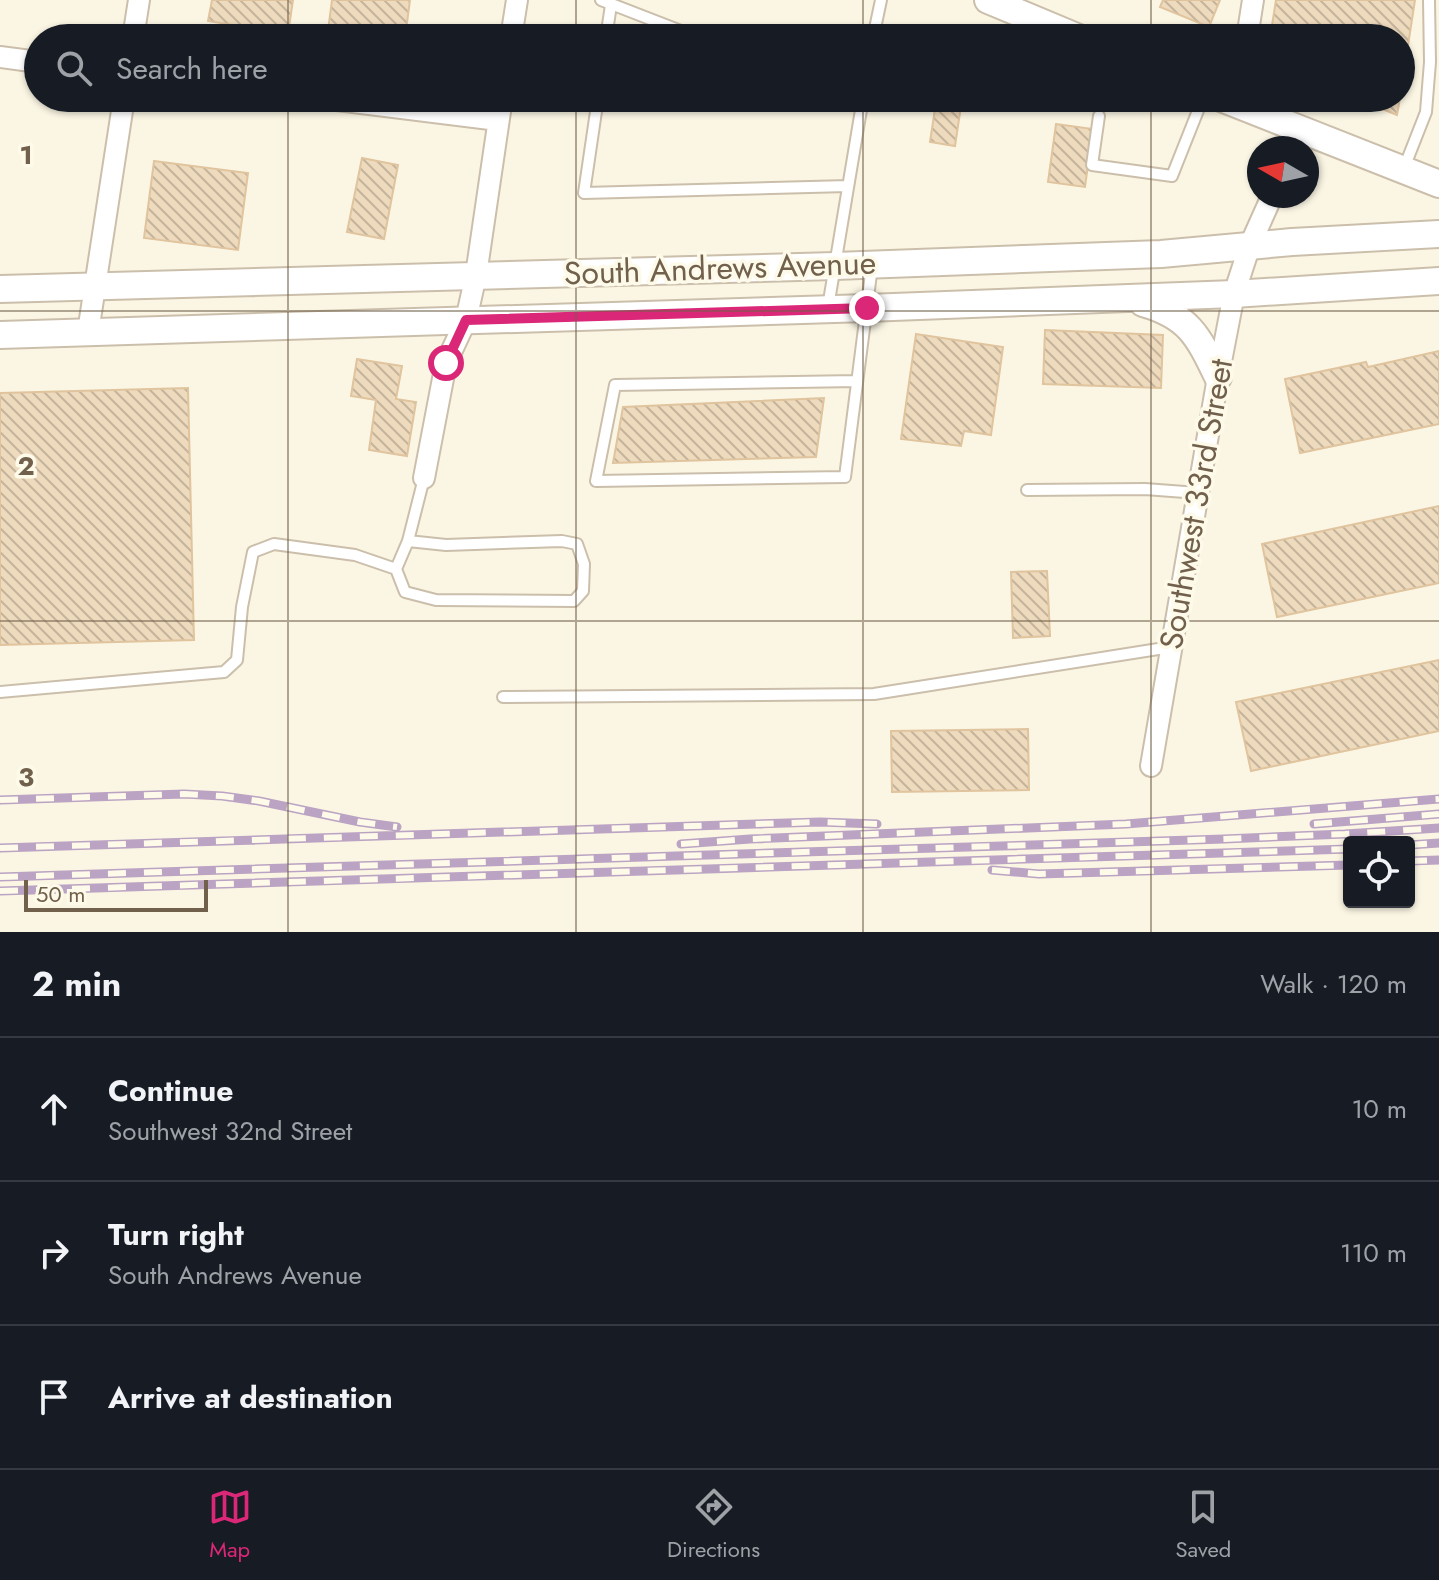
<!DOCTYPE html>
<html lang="en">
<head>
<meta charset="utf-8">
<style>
  body { margin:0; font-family:Jost,sans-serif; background:#20242c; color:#f1f3f6 }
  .controls { position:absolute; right:24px; bottom:24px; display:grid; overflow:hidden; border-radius:8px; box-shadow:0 2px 6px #0004 }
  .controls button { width:72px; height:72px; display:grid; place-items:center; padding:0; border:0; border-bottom:2px solid #363941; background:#171b24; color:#f1f3f6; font:40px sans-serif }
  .compass { position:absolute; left:1247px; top:136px; width:72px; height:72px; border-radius:50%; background:#171b24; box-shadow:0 2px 6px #0004; rotate:279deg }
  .scale { position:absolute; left:24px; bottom:20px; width:184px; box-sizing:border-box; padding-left:8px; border:4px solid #71604b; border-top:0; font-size:22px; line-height:28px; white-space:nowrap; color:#71604b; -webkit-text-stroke:6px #fefae9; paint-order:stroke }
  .stop { position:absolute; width:24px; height:24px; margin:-18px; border:6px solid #db2777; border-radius:50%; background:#fff }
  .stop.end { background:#db2777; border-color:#fff; box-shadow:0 2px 8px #0008 }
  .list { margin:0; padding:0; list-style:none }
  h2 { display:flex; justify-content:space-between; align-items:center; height:104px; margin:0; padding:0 32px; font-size:34px }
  h2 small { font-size:26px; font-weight:400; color:#9ea1a6 }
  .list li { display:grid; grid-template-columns:52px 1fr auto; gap:24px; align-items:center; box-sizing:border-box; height:144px; padding:0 32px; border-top:2px solid #363941 }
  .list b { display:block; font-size:30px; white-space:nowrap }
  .list p { margin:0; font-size:26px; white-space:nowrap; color:#9ea1a6 }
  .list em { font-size:26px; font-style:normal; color:#9ea1a6 }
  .icon { flex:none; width:44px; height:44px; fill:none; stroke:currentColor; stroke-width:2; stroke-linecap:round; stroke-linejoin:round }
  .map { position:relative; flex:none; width:1439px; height:932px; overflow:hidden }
  .search { position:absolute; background:#171b24; box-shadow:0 2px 6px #0004; left:24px; right:24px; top:24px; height:88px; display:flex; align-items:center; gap:20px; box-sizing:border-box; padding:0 28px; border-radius:44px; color:#9ea1a6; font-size:30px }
  .sheet { height:536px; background:#171b24 }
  nav { display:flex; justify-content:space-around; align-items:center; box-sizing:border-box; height:112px; border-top:2px solid #363941; background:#171b24; font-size:22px; color:#9ea1a6 }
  nav a { display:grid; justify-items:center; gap:4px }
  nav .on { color:#db2777 }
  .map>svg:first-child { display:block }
  .building { fill:url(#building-back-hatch); stroke:#e0c49e; stroke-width:2 }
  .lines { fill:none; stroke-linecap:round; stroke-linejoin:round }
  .service-casing { stroke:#cbbfab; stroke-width:14 }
  .minor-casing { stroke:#cbbfab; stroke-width:24 }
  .tertiary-casing { stroke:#cbbfab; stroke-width:30 }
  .service { stroke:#fff; stroke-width:10 }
  .minor { stroke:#fff; stroke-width:20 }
  .tertiary { stroke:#fff; stroke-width:26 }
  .rail-casing { stroke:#bba3c3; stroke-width:9 }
  .rail { stroke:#fefae9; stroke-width:6; stroke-dasharray:18; stroke-linecap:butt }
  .route { stroke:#db2777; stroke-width:10 }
  .grid { fill:none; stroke:#71604b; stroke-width:2; stroke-opacity:0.55 }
  .labels { text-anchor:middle; stroke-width:7; stroke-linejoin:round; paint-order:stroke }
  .street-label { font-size:32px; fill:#71604b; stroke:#fefae9 }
  .grid-label { font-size:26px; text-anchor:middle; font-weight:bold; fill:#71604b; stroke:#fefae9; stroke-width:7; stroke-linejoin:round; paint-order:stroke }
</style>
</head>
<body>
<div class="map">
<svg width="1439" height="932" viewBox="0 0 1439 932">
  <defs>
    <pattern id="building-back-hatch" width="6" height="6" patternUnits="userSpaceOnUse" patternTransform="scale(2)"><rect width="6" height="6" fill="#eedabd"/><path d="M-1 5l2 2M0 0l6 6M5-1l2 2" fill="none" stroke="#c5b49c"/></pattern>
  </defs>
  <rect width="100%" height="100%" fill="#fbf6e4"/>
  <path class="building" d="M 212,0 L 293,0 L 288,34 L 208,21 Z
    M 332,0 L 410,0 L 405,38 L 327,38 Z
    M 1163,0 L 1220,0 L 1209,27 L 1160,7 Z
    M 1276,0 L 1415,0 L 1401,91 L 1401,38 L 1270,38 Z
    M 1356,98 L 1400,98 L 1397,115 Z
    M 936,102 L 961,106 L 955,146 L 930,142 Z
    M 1056,124 L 1093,129 L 1085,187 L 1048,182 Z
    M 362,158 L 398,165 L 384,239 L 347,232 Z
    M 154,161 L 248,173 L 238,250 L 144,238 Z
    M 1045,330 L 1163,335 L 1161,388 L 1043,384 Z
    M 916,334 L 1003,347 L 991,435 L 964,431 L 961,446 L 901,439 Z
    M 1439,351 L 1439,424 L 1300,453 L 1285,379 L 1366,362 L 1368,367 Z
    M 357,359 L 402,366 L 396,399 L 416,402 L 407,456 L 369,450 L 376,400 L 351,396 Z
    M 188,388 L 194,640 L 0,645 L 0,393 Z
    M 824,398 L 816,457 L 613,463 L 623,407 Z
    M 1439,506 L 1439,583 L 1277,617 L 1262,544 Z
    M 1047,571 L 1050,636 L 1013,638 L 1011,572 Z
    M 1439,660 L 1439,731 L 1251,771 L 1236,702 Z
    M 1028,729 L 1029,790 L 892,792 L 891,731 Z"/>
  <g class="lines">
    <g class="service-casing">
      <path id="service" d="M 601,0 L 699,38
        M 606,38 L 611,5
        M 873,38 L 881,0
        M 598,98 L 584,193 L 848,186
        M 1099,116 L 1092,165 L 1172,176 L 1203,98
        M 1404,168 L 1426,112 L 1430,62 L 1429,0
        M 828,307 L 863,98
        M 857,381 L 615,385 L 596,481 L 845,477 L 872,266
        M 1027,490 L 1145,489 L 1198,493
        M 396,569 L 405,592 L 436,600 L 574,601 L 583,591 L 584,564 L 577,544 L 562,541 L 446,545 L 408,541
        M 0,692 L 224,672 L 237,660 L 242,607 L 253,552 L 274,544 L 355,555 L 396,569 L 408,541 L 424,478
        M 503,697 L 874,694 L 1171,647"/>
    </g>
    <g class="minor-casing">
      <path id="minor" d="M 133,38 L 139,0
        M 511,38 L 517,0
        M 1247,38 L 1253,0
        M 0,57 L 38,62
        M 321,98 L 498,120
        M 88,332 L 124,98
        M 424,478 L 446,363 L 466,320 L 476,275 L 502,98
        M 1151,766 L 1218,377 L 1234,294 L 1250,245 L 1272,196"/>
    </g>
    <g class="tertiary-casing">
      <path id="tertiary" d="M 988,0 L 1079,38
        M 1221,98 L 1439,184
        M 0,289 L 835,266 L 1161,254 L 1292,242 L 1439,234
        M 1143,303 C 1189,316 1198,336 1218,377
        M 0,335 L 867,308 L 1234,294 L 1439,281"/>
    </g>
    <use href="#service" class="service"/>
    <use href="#minor" class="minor"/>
    <use href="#tertiary" class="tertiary"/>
    <g class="rail-casing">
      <path id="rail" d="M 0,800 L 184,794 L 222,796 L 259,801 L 360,822 L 397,827
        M 1314,824 L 1439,814
        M 681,844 L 750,839 L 1126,824 L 1439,799
        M 1409,845 L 1439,843
        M 0,848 L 820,822 L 877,824
        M 1409,861 L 1439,860
        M 992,870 L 1039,874 L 1349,865
        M 0,877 L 1224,839 L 1345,834 L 1439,828
        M 0,891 L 1349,849"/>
    </g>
    <use href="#rail" class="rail"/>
  </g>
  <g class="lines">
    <path class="route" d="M 446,363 L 466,320 L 867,308"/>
  </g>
  <path class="grid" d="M 288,0 L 288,38M 576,0 L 576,38M 863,0 L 863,38M 1151,0 L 1151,38M 288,98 L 288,932M 576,98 L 576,932M 863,98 L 863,932M 1151,98 L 1151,932M 0,311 L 1439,311M 0,621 L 1439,621"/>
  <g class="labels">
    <g class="street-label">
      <text transform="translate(720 268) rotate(-2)" y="11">South Andrews Avenue</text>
      <text transform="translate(1196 504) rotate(-80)" y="11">Southwest 33rd Street</text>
    </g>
  </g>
  <g class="grid-label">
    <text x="26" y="164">1</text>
    <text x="26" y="475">2</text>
    <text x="26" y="786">3</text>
  </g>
</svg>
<div class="controls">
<button><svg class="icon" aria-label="locate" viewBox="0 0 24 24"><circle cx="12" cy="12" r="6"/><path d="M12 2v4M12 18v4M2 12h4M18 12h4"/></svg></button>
</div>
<svg class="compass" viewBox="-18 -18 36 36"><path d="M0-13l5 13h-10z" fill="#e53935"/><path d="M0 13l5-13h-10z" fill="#9ea1a6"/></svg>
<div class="scale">50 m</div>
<div class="stop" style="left:446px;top:363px"></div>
<div class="stop end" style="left:867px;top:308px"></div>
<div class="search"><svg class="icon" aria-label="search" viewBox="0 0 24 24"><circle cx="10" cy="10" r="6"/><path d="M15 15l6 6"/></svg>Search here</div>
</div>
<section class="sheet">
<h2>2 min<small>Walk · 120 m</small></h2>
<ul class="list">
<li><svg class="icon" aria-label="ahead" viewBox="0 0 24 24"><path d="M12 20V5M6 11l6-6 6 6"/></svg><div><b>Continue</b><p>Southwest 32nd Street</p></div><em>10 m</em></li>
<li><svg class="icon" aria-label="right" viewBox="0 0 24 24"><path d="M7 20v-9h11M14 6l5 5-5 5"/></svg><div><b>Turn right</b><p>South Andrews Avenue</p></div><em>110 m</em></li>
<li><svg class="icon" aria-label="arrive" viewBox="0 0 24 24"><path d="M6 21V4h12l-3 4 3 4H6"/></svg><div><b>Arrive at destination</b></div></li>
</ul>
</section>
<nav>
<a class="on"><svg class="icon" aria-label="map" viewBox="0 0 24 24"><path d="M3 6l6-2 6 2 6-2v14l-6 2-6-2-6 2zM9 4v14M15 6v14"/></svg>Map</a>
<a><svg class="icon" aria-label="directions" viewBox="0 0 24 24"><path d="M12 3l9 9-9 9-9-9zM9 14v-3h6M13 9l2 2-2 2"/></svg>Directions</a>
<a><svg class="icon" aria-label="saved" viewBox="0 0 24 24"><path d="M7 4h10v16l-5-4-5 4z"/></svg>Saved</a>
</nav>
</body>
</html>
